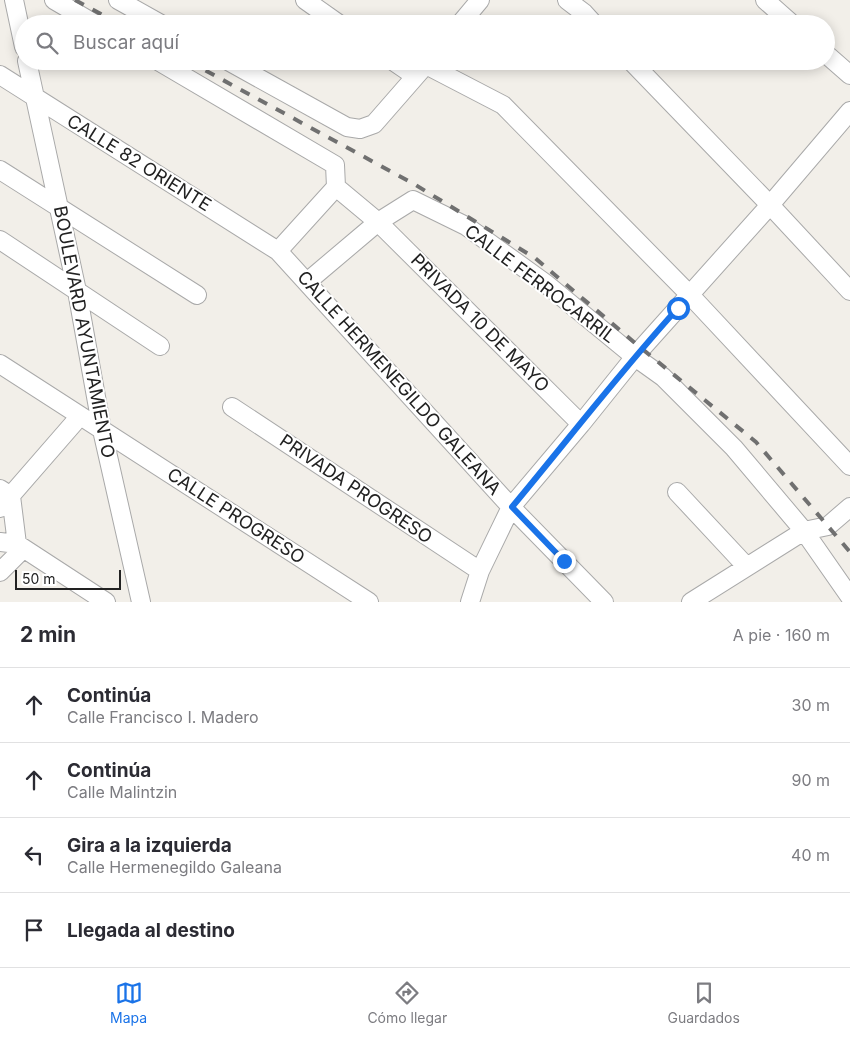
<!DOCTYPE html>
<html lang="es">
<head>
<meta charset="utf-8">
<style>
  body { margin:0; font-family:Inter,sans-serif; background:#f7f7f7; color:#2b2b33 }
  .scale { position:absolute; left:15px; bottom:12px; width:106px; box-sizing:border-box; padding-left:5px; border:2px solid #222; border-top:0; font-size:14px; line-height:18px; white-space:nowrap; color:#222; -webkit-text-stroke:4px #fff; paint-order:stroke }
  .stop { position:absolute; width:15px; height:15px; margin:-11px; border:4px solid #1a73e8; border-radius:50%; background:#fff }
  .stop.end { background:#1a73e8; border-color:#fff; box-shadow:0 1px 5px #0008 }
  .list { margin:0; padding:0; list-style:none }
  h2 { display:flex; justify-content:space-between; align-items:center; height:65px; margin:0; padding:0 20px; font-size:21px }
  h2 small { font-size:16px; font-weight:400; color:#7c7c81 }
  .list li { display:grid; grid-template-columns:32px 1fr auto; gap:15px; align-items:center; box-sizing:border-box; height:75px; padding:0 20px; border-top:1px solid #e1e1e2 }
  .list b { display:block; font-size:19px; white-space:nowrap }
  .list p { margin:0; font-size:16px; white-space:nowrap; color:#7c7c81 }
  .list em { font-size:16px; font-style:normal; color:#7c7c81 }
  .icon { flex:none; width:28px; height:28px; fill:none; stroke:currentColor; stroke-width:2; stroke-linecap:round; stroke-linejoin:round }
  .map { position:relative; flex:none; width:850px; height:602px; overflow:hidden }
  .search { position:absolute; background:#fff; box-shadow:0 2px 12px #0003; left:15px; right:15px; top:15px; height:55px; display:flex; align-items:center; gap:12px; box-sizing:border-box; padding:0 18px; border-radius:28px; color:#7c7c81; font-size:19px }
  .sheet { height:365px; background:#fff }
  nav { display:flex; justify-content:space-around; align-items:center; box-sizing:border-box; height:70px; border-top:1px solid #e1e1e2; background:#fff; font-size:14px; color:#7c7c81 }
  nav a { display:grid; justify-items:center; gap:2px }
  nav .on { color:#1a73e8 }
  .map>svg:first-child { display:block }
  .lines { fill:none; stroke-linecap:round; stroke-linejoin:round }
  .minor-casing { stroke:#a9a9a9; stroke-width:20 }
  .minor { stroke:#fff; stroke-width:18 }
  .rail { stroke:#707070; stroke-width:4; stroke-dasharray:10 10; stroke-linecap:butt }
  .route { stroke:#1a73e8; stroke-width:6 }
  .labels { text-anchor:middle; stroke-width:4; stroke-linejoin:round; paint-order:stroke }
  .street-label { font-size:18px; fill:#222; stroke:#fff }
</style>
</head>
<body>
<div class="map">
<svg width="850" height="602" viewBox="0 0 850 602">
  <rect width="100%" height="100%" fill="#f2efe9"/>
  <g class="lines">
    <g class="minor-casing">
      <path id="minor" d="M 14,0 L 24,47
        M 54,0 L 95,24
        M 118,0 L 161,24
        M 305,0 L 339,24
        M 567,0 L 584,13 L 594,24
        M 765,0 L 792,24
        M 460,24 L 480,0
        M 826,54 L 850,75
        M 27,61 L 77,291 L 102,430 L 141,602
        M 158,61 L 335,165 L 336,187 L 278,251
        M 228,61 L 347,127 L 360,129 L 374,124 L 429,61
        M 393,61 L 415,76
        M 631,61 L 770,205 L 850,291
        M 426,65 L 503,105 L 690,295 L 850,466
        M 0,75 L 278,251 L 511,507 L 604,602
        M 0,170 L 197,295
        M 336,187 L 378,222 L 581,424
        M 0,240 L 160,346
        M 307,282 L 378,222 L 413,200 L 466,226 L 545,283 L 635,357 L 663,377 L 734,448 L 804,531 L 850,597
        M 0,364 L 369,602
        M 232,407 L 480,571
        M 0,489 L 11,496 L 17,544
        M 677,492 L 746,566
        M 0,508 L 80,416
        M 0,542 L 17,544 L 106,602
        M 0,572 L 23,549
        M 470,602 L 480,571 L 511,507 L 581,424 L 642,348 L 770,205 L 850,111
        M 691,602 L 804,531 L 828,526 L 850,507"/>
    </g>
    <use href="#minor" class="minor"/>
    <path class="rail" d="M 75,0 L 119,24
      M 188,61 L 414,184 L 535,258 L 635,343 L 756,442 L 850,552"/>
  </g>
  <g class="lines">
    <path class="route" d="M 564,561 L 512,507 C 567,441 620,372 678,308"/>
  </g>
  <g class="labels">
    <g class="street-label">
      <text transform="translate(139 163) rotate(32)" y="6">CALLE 82 ORIENTE</text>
      <text transform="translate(540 284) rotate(37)" y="6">CALLE FERROCARRIL</text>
      <text transform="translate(480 323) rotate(45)" y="6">PRIVADA 10 DE MAYO</text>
      <text transform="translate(84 332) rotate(79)" y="6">BOULEVARD AYUNTAMIENTO</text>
      <text transform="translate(399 383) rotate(48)" y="6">CALLE HERMENEGILDO GALEANA</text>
      <text transform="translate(356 489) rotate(34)" y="6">PRIVADA PROGRESO</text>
      <text transform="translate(236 516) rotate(33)" y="6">CALLE PROGRESO</text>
    </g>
  </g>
</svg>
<div class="scale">50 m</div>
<div class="stop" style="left:678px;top:308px"></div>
<div class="stop end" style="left:564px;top:561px"></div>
<div class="search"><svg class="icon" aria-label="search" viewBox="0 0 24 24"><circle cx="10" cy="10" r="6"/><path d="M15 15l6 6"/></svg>Buscar aquí</div>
</div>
<section class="sheet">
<h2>2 min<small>A pie · 160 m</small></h2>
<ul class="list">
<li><svg class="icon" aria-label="ahead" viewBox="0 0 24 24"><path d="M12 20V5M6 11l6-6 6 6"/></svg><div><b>Continúa</b><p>Calle Francisco I. Madero</p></div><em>30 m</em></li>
<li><svg class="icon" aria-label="ahead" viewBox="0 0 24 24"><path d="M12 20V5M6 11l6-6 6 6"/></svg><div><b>Continúa</b><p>Calle Malintzin</p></div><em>90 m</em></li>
<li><svg class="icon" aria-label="left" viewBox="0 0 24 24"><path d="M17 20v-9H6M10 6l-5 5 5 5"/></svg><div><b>Gira a la izquierda</b><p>Calle Hermenegildo Galeana</p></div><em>40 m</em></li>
<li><svg class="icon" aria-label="arrive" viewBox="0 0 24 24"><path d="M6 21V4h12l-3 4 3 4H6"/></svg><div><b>Llegada al destino</b></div></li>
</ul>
</section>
<nav>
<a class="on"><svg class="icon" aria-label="map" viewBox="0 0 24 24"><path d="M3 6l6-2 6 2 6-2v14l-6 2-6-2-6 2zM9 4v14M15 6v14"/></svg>Mapa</a>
<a><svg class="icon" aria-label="directions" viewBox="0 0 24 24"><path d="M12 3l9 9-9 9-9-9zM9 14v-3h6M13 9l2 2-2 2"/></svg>Cómo llegar</a>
<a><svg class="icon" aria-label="saved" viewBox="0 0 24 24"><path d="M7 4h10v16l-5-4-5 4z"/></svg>Guardados</a>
</nav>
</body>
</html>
